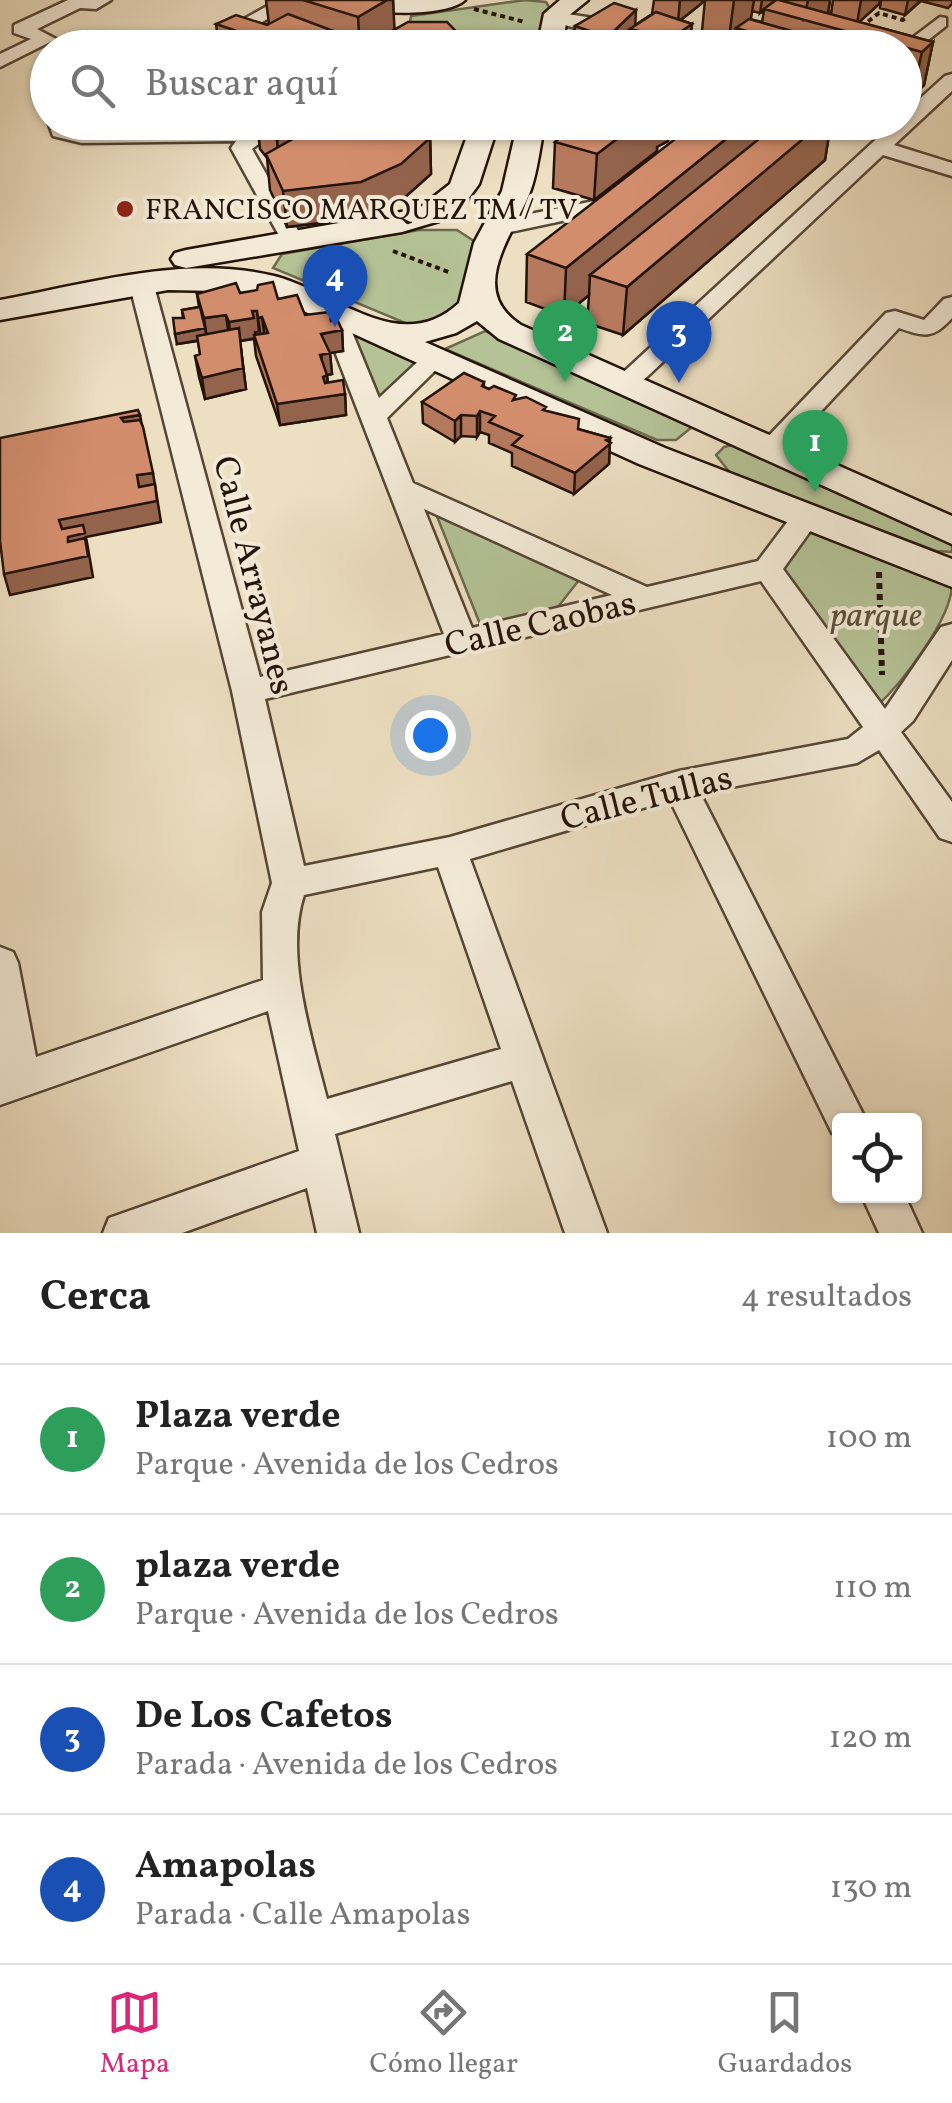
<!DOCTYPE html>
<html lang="es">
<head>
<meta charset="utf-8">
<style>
  body { margin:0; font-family:Vollkorn,serif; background:#f2f2f2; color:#222 }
  .controls { position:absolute; right:30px; bottom:30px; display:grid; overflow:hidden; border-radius:10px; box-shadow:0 2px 8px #0004 }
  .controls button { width:90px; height:90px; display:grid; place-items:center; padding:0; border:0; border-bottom:2px solid #e0e0e0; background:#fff; color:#222; font:50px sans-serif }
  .you { position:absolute; left:430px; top:735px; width:35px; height:35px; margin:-25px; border:8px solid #fff; border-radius:50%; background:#1a73e8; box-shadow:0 0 0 15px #1a73e833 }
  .badge { display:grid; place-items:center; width:65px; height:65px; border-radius:50%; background:#db2777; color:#fff; font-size:32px; font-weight:700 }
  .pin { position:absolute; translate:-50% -82px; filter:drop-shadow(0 2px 5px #0008) }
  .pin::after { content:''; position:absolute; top:52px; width:35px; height:30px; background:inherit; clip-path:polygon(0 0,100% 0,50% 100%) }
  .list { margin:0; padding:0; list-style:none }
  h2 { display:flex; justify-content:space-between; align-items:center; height:130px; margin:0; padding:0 40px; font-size:42px }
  h2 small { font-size:32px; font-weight:400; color:#767676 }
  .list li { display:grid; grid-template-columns:65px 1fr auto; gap:30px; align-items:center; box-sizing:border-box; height:150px; padding:0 40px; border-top:2px solid #e0e0e0 }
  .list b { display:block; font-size:38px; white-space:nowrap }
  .list p { margin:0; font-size:32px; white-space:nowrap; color:#767676 }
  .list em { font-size:32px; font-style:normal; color:#767676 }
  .icon { flex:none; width:55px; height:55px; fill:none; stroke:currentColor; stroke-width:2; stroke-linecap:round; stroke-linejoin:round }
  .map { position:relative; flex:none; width:952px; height:1233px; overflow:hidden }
  .search { position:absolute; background:#fff; box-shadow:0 2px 8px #0004; left:30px; right:30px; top:30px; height:110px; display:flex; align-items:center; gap:25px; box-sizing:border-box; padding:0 35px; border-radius:55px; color:#767676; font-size:38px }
  .sheet { height:730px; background:#fff }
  nav { display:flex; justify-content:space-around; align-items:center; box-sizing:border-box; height:140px; border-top:2px solid #e0e0e0; background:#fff; font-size:28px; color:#767676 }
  nav a { display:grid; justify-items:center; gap:5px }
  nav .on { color:#db2777 }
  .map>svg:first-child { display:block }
  .green { fill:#b4c296; stroke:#6c6a4f; stroke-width:2.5 }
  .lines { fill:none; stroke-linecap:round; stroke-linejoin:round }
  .street-casing { stroke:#564636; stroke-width:5 }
  .secondary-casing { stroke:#241308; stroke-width:5 }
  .path-far1 { stroke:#241308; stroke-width:4; stroke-dasharray:5 4; stroke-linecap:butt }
  .path { stroke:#241308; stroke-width:6; stroke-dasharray:6 5; stroke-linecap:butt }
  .street { fill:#f3ead7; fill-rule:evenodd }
  .secondary { fill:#f3ead7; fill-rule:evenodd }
  .wall { fill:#b5795e; stroke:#241308; stroke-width:2.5; fill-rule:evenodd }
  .shaded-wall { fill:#93634c; stroke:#241308; stroke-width:2.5 }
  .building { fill:#d28d6d; stroke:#241308; stroke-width:2.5 }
  .poi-dot { fill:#8f2418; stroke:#f3ead7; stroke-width:4 }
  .labels { text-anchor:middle; stroke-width:8; stroke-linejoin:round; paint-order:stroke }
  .far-poi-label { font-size:30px; fill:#241308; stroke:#f3ead7; text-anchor:start }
  .street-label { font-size:35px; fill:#241308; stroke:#f3ead7 }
  .park-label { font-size:35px; font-style:italic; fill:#56503a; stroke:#f3ead7 }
</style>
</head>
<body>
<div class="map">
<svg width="952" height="1233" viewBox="0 0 952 1233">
  <rect width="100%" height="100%" fill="#eddfc2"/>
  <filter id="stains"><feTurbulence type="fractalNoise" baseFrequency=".002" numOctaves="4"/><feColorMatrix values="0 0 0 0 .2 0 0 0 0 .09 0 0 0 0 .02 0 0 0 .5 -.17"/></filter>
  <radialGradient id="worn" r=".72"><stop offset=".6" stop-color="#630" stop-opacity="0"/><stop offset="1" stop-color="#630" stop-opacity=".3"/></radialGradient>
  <path class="green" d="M 525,0 L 546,2 L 555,17 L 549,47 L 472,47 L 409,27 L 411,16 Z
    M 419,230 L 457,230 L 477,243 C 467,300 471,304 417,328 L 273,268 L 282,254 Z
    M 355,330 L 422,360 L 375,407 L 348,338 Z
    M 485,331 L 688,416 L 692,427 L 676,440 L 657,440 L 445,349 Z
    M 741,443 L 952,537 L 952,552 L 936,551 L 731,474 L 716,455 L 724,447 Z
    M 436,514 L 579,580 L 554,612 L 482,629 Z
    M 811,529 L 952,584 C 952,619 901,684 875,708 L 780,574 Z"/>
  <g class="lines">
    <g class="street-casing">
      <path id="street" d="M 68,0 L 111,0 L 96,9 L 80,8 L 37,29 L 56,39 L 0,67 L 0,54 L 31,39 L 14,33 L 14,25 Z
        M 278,0 L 301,0 L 216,48 L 192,48 Z
        M 555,12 L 593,18 L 684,48 L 653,48 L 549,21 L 549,13 Z
        M 940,17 L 946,18 L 946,26 L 904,59 L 904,48 L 899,48 Z
        M 952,74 L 952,91 L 894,145 L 952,163 L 952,176 L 883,155 L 634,389 L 616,389 L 612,384 L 616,379 L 872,143 L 894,122 L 904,122 L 904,113 L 945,76 Z
        M 48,122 L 68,122 L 69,128 L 82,131 L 250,129 L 261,122 L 286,122 L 252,149 L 304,241 L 293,248 L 282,241 L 231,148 L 236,141 L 82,143 L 53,136 Z
        M 619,186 L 630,192 L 609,211 L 496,235 L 485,228 L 496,221 L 594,201 Z
        M 142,279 L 154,286 L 260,677 L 444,634 L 319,310 L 331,303 L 343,310 L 379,398 L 427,353 L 445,353 L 448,358 L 387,418 L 413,483 L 647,587 L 758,561 L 797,509 L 817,509 L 821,516 L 783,569 L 885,709 L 941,627 L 952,624 L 952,660 L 913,721 L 901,732 L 952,802 L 952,842 L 940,838 L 879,750 L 857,763 L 700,793 L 866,1120 L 840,1120 L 840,1136 L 832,1133 L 670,800 L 470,859 L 607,1233 L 565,1233 L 512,1081 L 335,1134 L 359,1233 L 317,1233 L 307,1188 L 182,1233 L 103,1233 L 109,1218 L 299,1151 L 268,1011 L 0,1105 L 0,947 L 13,952 L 18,963 L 36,1057 L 263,980 L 262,912 L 272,883 L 232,691 L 130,286 ZM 424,509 L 612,595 L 472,628 ZM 761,581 L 863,727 L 848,739 L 679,771 L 450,837 L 304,866 L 265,699 ZM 438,867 L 501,1049 L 327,1099 C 312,1039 284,955 304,895 Z
        M 952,297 L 952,318 C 933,339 925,337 899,328 L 779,456 L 761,456 L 757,450 L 761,444 L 886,313 L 895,311 L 924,320 L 944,299 Z
        M 862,1196 L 905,1196 L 922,1233 L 879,1233 Z"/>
    </g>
    <g class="secondary-casing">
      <path id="secondary" d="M 344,0 L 465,0 C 448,17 361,17 344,0 Z
        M 560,0 L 588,0 L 567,17 L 562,48 L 537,48 L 544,14 Z
        M 472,122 L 499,122 L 479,184 L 463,206 L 439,221 L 402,232 L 186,268 L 175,265 L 171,259 L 175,253 L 186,250 L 418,209 L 450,184 Z
        M 518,122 L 545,122 C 540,145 538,171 530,192 C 513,236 466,290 521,325 L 952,516 L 952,544 L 499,339 L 477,321 L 456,333 L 425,342 L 665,448 L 952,559 L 952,587 L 639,464 L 262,292 L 168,290 L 0,320 L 0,300 C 87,284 186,254 274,276 C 335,291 400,358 459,303 L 474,243 L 502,191 Z"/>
    </g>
    <path class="path-far1" d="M 474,9 L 525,22
      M 861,27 L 879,13 L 903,20 L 907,17
      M 393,251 L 451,273"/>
    <path class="path" d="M 879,572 L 882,675"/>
    <use href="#street" class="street"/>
    <use href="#secondary" class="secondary"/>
  </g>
  <path class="wall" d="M 266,0 L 393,0 L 394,30 L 472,48 L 219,48 L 216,24 L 269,24 Z
    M 654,0 L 703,0 L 702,3 L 681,20 L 692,24 L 689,48 L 574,48 L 575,26 L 635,25 L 652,14 Z
    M 705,0 L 830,0 L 828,13 L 831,14 L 833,0 L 880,0 L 879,4 L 859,22 L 933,42 L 924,85 L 912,96 L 904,93 L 904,48 L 734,48 L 736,32 L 729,38 L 702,31 ZM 752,11 L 760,13 L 764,11 L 762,22 L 750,19 Z
    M 881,0 L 952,0 L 952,4 L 948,8 L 921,1 L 905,15 L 880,8 Z
    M 213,122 L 250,122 L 235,131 Z
    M 257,122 L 433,122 L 427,131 L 430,132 L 431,174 L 402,200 L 363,218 L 287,227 L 270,190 L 267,158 L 260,149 Z
    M 565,122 L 670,122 L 668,141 L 657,147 L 657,151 L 594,200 L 553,188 L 555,142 L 564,135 Z
    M 780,122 L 831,122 L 825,160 L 623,335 L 587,323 L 589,295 L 564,316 L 526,302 L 527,254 L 771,129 Z
    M 240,293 L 278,299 L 305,315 L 331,321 L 342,330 L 343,351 L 330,353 L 332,374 L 327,375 L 328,383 L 345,394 L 346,415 L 280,425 L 256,356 L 254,339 L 240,341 L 246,389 L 205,399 L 199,377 L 195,356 L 200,354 L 198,341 L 177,344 L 183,318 L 182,310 L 199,307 L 197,294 Z
    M 484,382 L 484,387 L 546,411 L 578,429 L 610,438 L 609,464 L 574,494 L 512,466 L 512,453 L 489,443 L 489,435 L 480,432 L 477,437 L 461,436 L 455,442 L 423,423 L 422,402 Z"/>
  <path class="shaded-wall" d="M 387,0 L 393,0 L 395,39 L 381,48 L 360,48 L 358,17 Z
    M 680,0 L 703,0 L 702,3 L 678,22 Z
    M 734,0 L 754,0 L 751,18 L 739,29 L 736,28 L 736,32 L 729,38 Z
    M 762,0 L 777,0 L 764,9 L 760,13 Z
    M 808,0 L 830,0 L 828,13 L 804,20 Z
    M 861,0 L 880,0 L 879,4 L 857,24 Z
    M 908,0 L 921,0 L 905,15 Z
    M 636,10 L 635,30 L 630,29 L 629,43 L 635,36 L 633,48 L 614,48 L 615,30 Z
    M 692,24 L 689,48 L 658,48 Z
    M 344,35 L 345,48 L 321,48 Z
    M 933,42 L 924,85 L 912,96 L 922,52 Z
    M 234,122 L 250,122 L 235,131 Z
    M 305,122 L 325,122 L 280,175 L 277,140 Z
    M 433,122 L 405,158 L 404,123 Z
    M 639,122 L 670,122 L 668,141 L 657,147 L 657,151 L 594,200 L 597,154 Z
    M 747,122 L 772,122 L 769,145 L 590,275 L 589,295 L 564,316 L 566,268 Z
    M 823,122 L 831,122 L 825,160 L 623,335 L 627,287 Z
    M 430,138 L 431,174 L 402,200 L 363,218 L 287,227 L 283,191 Z
    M 252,311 L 257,311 L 259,331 L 255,332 L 256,338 L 240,341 L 246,389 L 205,399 L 202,378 L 231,342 L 229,322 Z
    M 226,315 L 229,336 L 207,339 L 204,318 Z
    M 262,317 L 265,338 L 261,339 L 258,318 Z
    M 205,328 L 207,339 L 177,344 L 175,334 Z
    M 342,330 L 343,351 L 330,353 L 332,374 L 322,376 L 321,334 Z
    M 327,375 L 329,396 L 345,394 L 346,415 L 280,425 L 277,404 Z
    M 480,411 L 480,432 L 477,437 L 477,416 Z
    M 140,415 L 144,436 L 125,439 L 121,418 Z
    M 461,415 L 461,436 L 455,442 L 455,421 Z
    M 610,438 L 609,464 L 574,494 L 575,473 Z
    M 153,473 L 161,522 L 86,537 L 93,577 L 10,595 L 4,574 L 59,520 L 137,475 Z"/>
  <path class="building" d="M 303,0 L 387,0 L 358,17 Z
    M 776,0 L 779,0 L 933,42 L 922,52 L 764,9 Z
    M 614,3 L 636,10 L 615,30 L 635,36 L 624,48 L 586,48 L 601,35 L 575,26 Z
    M 656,12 L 692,24 L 658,47 L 633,40 L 643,32 L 630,29 Z
    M 288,14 L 344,35 L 321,48 L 287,48 L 216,24 L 236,15 L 267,25 Z
    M 749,19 L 852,48 L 805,48 L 736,28 Z
    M 408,22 L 447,22 L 472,48 L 362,48 Z
    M 177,34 L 218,48 L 150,48 Z
    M 263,122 L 305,122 L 277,140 Z
    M 323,122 L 404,122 L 430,132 L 430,138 L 401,164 L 361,182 L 283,191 L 266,154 Z
    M 581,122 L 639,122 L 597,154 L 555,142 Z
    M 697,122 L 747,122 L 566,268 L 527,254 Z
    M 780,122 L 823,122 L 627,287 L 590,275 Z
    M 273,282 L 278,299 L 297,295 L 305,315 L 330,312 L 331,321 L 337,319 L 342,330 L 321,334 L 330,353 L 320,355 L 327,375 L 323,377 L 325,383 L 343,380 L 345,394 L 277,404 L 254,335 L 268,333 L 262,317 L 258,318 L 257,311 L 252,311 L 254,318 L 229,322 L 226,315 L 204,318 L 197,294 L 236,283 L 240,293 L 257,290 L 258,285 Z
    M 200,307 L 205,328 L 175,334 L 173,318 L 184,318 L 182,310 Z
    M 239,328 L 243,368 L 202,378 L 195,356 L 200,354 L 197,336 Z
    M 464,373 L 484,382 L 482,386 L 489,389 L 494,386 L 516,395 L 513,400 L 526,397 L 546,407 L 543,410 L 579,419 L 578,429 L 610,438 L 606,440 L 611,443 L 575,473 L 512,445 L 522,436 L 489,422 L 495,416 L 480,411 L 477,416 L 461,415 L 455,421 L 422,402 Z
    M 138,410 L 140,415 L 121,418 L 124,422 L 140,420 L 143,427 L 153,473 L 137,475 L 139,487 L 155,484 L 157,501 L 59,520 L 62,529 L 83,525 L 85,533 L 68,537 L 68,542 L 85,538 L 88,556 L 4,574 L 0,541 L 0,438 Z"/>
  <circle class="poi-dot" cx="125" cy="209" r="10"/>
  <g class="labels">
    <g class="far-poi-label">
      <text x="145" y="219">FRANCISCO MARQUEZ TM / TV</text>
    </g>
    <g class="street-label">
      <text transform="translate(255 575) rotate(76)" y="12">Calle Arrayanes</text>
      <text transform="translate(540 623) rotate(-13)" y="12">Calle Caobas</text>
      <text transform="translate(646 797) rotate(-14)" y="12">Calle Tullas</text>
    </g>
    <g class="park-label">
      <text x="876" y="626">parque</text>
    </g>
  </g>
  <rect width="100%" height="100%" filter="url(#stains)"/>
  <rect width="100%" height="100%" fill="url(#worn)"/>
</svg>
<div class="controls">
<button><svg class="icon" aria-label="locate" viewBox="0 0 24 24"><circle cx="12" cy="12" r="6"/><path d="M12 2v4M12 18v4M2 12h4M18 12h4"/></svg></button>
</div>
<div class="you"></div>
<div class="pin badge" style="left:815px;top:492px;background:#2e9e5b">1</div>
<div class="pin badge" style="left:565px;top:382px;background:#2e9e5b">2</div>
<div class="pin badge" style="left:679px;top:383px;background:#1a4fb4">3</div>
<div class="pin badge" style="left:335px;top:327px;background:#1a4fb4">4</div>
<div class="search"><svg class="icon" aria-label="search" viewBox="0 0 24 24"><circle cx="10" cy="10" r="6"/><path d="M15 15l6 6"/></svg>Buscar aquí</div>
</div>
<section class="sheet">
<h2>Cerca<small>4 resultados</small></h2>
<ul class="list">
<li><span class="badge" style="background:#2e9e5b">1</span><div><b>Plaza verde</b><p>Parque · Avenida de los Cedros</p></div><em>100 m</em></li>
<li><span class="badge" style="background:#2e9e5b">2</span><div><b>plaza verde</b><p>Parque · Avenida de los Cedros</p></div><em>110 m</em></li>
<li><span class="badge" style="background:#1a4fb4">3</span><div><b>De Los Cafetos</b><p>Parada · Avenida de los Cedros</p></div><em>120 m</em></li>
<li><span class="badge" style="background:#1a4fb4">4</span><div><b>Amapolas</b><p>Parada · Calle Amapolas</p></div><em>130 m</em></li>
</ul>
</section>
<nav>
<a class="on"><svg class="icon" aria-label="map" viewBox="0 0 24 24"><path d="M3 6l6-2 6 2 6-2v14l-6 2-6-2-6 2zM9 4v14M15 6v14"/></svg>Mapa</a>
<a><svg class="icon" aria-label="directions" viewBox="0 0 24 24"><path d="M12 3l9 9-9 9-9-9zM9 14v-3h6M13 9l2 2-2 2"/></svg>Cómo llegar</a>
<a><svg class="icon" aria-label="saved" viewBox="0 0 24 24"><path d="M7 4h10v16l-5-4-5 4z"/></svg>Guardados</a>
</nav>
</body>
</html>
